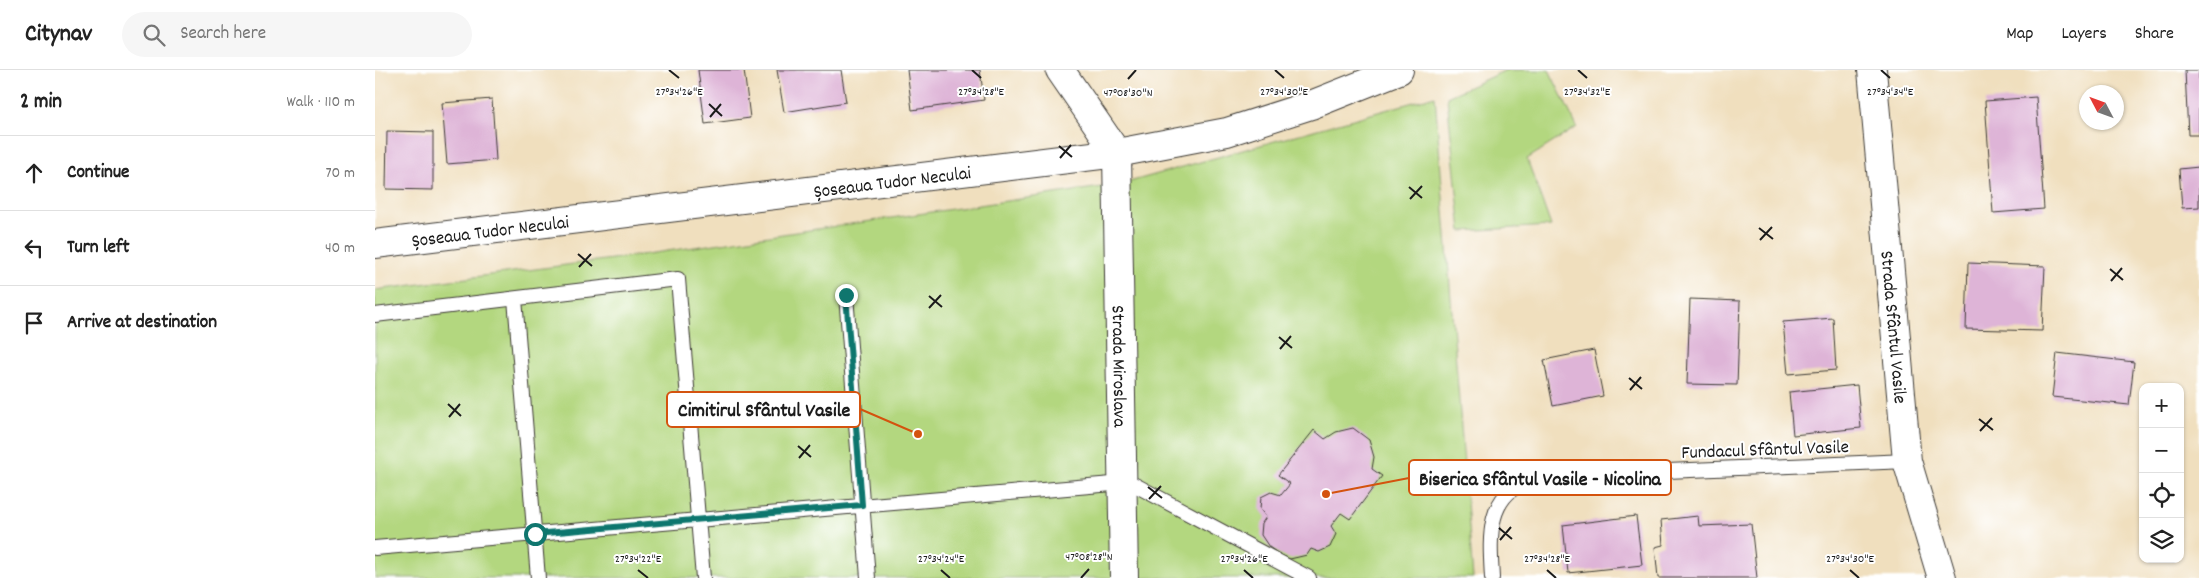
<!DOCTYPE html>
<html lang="en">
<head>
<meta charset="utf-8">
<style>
  body { margin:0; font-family:Dekko,sans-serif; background:#f6f6f6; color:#222 }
  .controls { position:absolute; right:15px; bottom:15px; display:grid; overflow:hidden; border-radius:10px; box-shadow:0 1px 4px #0004 }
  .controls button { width:45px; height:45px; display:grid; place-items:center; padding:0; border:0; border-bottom:1px solid #e0e0e0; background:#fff; color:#222; font:25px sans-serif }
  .compass { position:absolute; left:1704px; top:15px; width:45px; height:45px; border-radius:50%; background:#fff; box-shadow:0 1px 4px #0004; rotate:311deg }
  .stop { position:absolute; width:15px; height:15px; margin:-11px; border:4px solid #0f766e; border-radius:50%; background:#fff }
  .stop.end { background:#0f766e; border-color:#fff; box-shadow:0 1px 5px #0008 }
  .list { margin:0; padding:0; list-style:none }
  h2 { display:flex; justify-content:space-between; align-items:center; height:65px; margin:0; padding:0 20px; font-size:21px }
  h2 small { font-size:16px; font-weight:400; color:#767676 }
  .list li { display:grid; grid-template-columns:32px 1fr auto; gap:15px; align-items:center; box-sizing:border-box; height:75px; padding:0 20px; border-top:1px solid #e0e0e0 }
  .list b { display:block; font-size:19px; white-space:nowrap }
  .list em { font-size:16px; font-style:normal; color:#767676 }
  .icon { flex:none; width:28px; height:28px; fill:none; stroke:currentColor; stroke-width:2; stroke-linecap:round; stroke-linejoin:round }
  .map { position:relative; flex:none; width:1824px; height:508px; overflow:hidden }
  header { display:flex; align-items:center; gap:30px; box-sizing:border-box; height:70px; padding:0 25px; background:#fff; border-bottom:1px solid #e0e0e0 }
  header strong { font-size:24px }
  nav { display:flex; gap:28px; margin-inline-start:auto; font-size:18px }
  .search { width:350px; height:45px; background:#f6f6f6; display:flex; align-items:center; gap:12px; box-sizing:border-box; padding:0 18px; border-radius:28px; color:#767676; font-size:19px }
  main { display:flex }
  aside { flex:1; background:#fff }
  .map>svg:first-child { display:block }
  .green { fill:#b3d77f; stroke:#687a4e }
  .building { fill:#deb4d7 }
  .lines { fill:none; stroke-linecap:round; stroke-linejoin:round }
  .service-casing { stroke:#3c3934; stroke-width:16 }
  .minor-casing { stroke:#3c3934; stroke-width:30 }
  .secondary-casing { stroke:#3c3934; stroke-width:30 }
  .service { stroke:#fff; stroke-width:14 }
  .minor { stroke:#fff; stroke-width:28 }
  .secondary { stroke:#fff; stroke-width:28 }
  .route { stroke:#0f766e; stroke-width:6 }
  .ticks { fill:none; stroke:#1c1c1c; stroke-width:2 }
  .labels { text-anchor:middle; stroke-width:4; stroke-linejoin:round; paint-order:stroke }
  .street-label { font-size:19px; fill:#1c1c1c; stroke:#fff }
  .ticks-label { font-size:12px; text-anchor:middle; fill:#1c1c1c; stroke:#fff; stroke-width:4; stroke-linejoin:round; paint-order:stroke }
  .leader { fill:none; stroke:#d4530e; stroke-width:2 }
  .callout-dot { fill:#d4530e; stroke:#fff; stroke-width:2 }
  .callout { fill:#fff; stroke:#d4530e; stroke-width:2 }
  .callout-label { font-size:20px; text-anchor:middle; font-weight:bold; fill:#1c1c1c }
</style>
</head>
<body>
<header>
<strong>Citynav</strong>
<div class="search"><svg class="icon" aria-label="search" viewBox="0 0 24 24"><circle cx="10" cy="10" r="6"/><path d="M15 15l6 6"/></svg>Search here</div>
<nav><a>Map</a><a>Layers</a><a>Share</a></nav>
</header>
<main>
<aside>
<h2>2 min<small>Walk · 110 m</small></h2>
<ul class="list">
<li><svg class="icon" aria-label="ahead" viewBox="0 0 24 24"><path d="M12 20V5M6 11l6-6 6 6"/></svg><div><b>Continue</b></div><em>70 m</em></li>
<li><svg class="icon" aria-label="left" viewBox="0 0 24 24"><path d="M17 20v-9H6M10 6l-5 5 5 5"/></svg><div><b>Turn left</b></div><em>40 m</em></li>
<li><svg class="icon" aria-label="arrive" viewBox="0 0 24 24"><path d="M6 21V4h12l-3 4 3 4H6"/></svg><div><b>Arrive at destination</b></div></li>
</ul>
</aside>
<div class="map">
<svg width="1824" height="508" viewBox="0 0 1824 508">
  <rect width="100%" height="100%" fill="#fff"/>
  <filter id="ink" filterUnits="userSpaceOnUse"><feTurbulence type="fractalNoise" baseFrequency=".02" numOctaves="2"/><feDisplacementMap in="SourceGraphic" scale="10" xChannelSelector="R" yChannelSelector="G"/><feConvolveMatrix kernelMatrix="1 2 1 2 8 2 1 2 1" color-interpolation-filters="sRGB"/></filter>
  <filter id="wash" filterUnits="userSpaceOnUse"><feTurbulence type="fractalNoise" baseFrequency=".0096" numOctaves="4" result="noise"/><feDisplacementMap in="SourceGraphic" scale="20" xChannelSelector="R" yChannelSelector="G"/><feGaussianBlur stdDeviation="1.12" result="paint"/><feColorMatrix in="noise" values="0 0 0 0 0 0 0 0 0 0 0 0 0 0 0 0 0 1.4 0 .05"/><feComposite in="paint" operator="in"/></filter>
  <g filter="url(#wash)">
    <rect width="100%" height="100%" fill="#f0dfbe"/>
    <path class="green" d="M 1131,0 L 1174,0 L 1202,57 L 1152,89 L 1176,156 L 1086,161 L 1072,27 Z
      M 1060,26 L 1098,508 L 0,508 L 0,220 L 245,188 L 747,114 Z"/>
    <g id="blocks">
      <path class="building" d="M 323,0 L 369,0 L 375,48 L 330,54 Z
        M 402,0 L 466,0 L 471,32 L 409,42 Z
        M 532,0 L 605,0 L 609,30 L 537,40 Z
        M 1810,0 L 1824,0 L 1824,65 L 1813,65 Z
        M 1661,27 L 1669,139 L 1618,143 L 1610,31 Z
        M 117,29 L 121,90 L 72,94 L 67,33 Z
        M 12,61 L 58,62 L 58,120 L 11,119 Z
        M 1824,97 L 1824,137 L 1807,138 L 1804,99 Z
        M 1593,193 L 1670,196 L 1667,261 L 1591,259 Z
        M 1315,229 L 1365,231 L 1362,315 L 1312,314 Z
        M 1458,248 L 1461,300 L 1413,304 L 1408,252 Z
        M 1219,280 L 1228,326 L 1178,336 L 1169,290 Z
        M 1682,283 L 1759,292 L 1754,335 L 1677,327 Z
        M 1482,315 L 1486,358 L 1418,365 L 1414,322 Z
        M 978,358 L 994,370 L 999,387 L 997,399 L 1007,406 L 975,449 L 966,443 L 956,456 L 961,464 L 955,477 L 944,482 L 936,479 L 932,485 L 915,489 L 904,484 L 894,477 L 886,465 L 887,453 L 891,447 L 885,439 L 886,427 L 896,422 L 906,425 L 915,414 L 903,405 L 939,360 L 950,369 L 961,362 Z
        M 1261,446 L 1267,495 L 1193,503 L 1188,455 Z
        M 1323,446 L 1324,456 L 1376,454 L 1382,508 L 1283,508 L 1280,477 L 1288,475 L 1286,450 Z"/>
    </g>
  </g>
  <g filter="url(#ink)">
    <use href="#blocks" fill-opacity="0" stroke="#3c3934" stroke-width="1"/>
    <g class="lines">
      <g class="service-casing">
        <path id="service" d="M 471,225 L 493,508
          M 140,229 L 163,508
          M 0,245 L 303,209 L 328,508
          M 0,478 L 749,413 L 760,415 L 934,508
          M 1117,508 C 1115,471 1110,425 1154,411 C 1167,407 1183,407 1197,405 L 1532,391"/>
      </g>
      <g class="minor-casing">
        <g id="minor">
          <path id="s1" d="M 685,0 L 742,83 L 749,508"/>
          <path id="s2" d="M 1497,0 L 1532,391 L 1567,508"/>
        </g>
      </g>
      <g class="secondary-casing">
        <g id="secondary">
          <path id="s3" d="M 0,174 L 742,83 L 852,62 L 936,35 L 1024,0"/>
        </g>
      </g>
      <use href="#service" class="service"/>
      <use href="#minor" class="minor"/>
      <use href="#secondary" class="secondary"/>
    </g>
  </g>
  <g class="lines" filter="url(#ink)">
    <path class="route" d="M 160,464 L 487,435 L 471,225"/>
  </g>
  <path class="ticks" d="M 294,0 L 304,8M 597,0 L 606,8M 900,0 L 909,8M 1203,0 L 1212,8M 1506,0 L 1515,8M 753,9 L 761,0M 334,34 L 347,46M 335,47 L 346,34M 684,76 L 697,87M 685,88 L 696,75M 1034,117 L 1047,128M 1035,129 L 1047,116M 1384,158 L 1398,169M 1385,170 L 1397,157M 203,184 L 217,196M 204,197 L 216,184M 1735,199 L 1748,210M 1736,211 L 1747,198M 554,226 L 567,237M 554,238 L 566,225M 904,267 L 917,278M 905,279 L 916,266M 1254,308 L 1267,319M 1255,320 L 1266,307M 73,334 L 86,346M 74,347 L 85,334M 1604,349 L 1618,360M 1605,361 L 1617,348M 423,376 L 436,387M 424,388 L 435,375M 773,417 L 787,428M 774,429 L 786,416M 1124,458 L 1137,469M 1125,470 L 1136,457M 263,500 L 273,508M 566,500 L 575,508M 869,500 L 878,508M 1172,500 L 1181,508M 1475,500 L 1484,508M 706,508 L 714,499"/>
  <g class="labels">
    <g class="street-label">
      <text dy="7" stroke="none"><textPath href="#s3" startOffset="521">Șoseaua Tudor Neculai</textPath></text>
      <text dy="7" stroke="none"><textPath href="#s3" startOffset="116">Șoseaua Tudor Neculai</textPath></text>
      <text dy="7" stroke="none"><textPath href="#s2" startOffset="258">Strada Sfântul Vasile</textPath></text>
      <text dy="7" stroke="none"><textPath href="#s1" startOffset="314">Strada Miroslava</textPath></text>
      <text transform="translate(1390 378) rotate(-2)" y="7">Fundacul Sfântul Vasile</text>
    </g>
  </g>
  <g class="ticks-label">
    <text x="606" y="25">27°34'28"E</text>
    <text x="1212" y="25">27°34'32"E</text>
    <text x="304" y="25">27°34'26"E</text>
    <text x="909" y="25">27°34'30"E</text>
    <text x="1515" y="25">27°34'34"E</text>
    <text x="753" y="26">47°08'30"N</text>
    <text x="714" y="490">47°08'28"N</text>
    <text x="263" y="492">27°34'22"E</text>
    <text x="566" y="492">27°34'24"E</text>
    <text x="869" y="492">27°34'26"E</text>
    <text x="1172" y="492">27°34'28"E</text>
    <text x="1475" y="492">27°34'30"E</text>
  </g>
  <path class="leader" d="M543 364L485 339M951 424L1034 408"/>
  <g class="callout-dot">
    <circle cx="543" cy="364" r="5"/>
    <circle cx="951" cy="424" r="5"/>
  </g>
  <g class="callout">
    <rect x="292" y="322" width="193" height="35" rx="5"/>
    <rect x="1034" y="390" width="262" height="35" rx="5"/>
  </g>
  <g class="callout-label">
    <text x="389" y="346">Cimitirul Sfântul Vasile</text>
    <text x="1165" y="415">Biserica Sfântul Vasile - Nicolina</text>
  </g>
</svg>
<div class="controls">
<button>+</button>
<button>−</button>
<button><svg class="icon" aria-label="locate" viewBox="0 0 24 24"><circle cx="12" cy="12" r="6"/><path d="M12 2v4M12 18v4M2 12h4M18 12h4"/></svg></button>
<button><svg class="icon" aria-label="layers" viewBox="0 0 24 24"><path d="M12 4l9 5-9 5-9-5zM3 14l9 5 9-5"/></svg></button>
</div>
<svg class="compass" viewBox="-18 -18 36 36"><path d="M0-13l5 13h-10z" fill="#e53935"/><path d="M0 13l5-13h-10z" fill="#767676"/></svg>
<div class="stop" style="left:160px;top:464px"></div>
<div class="stop end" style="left:471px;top:225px"></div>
</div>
</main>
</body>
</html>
